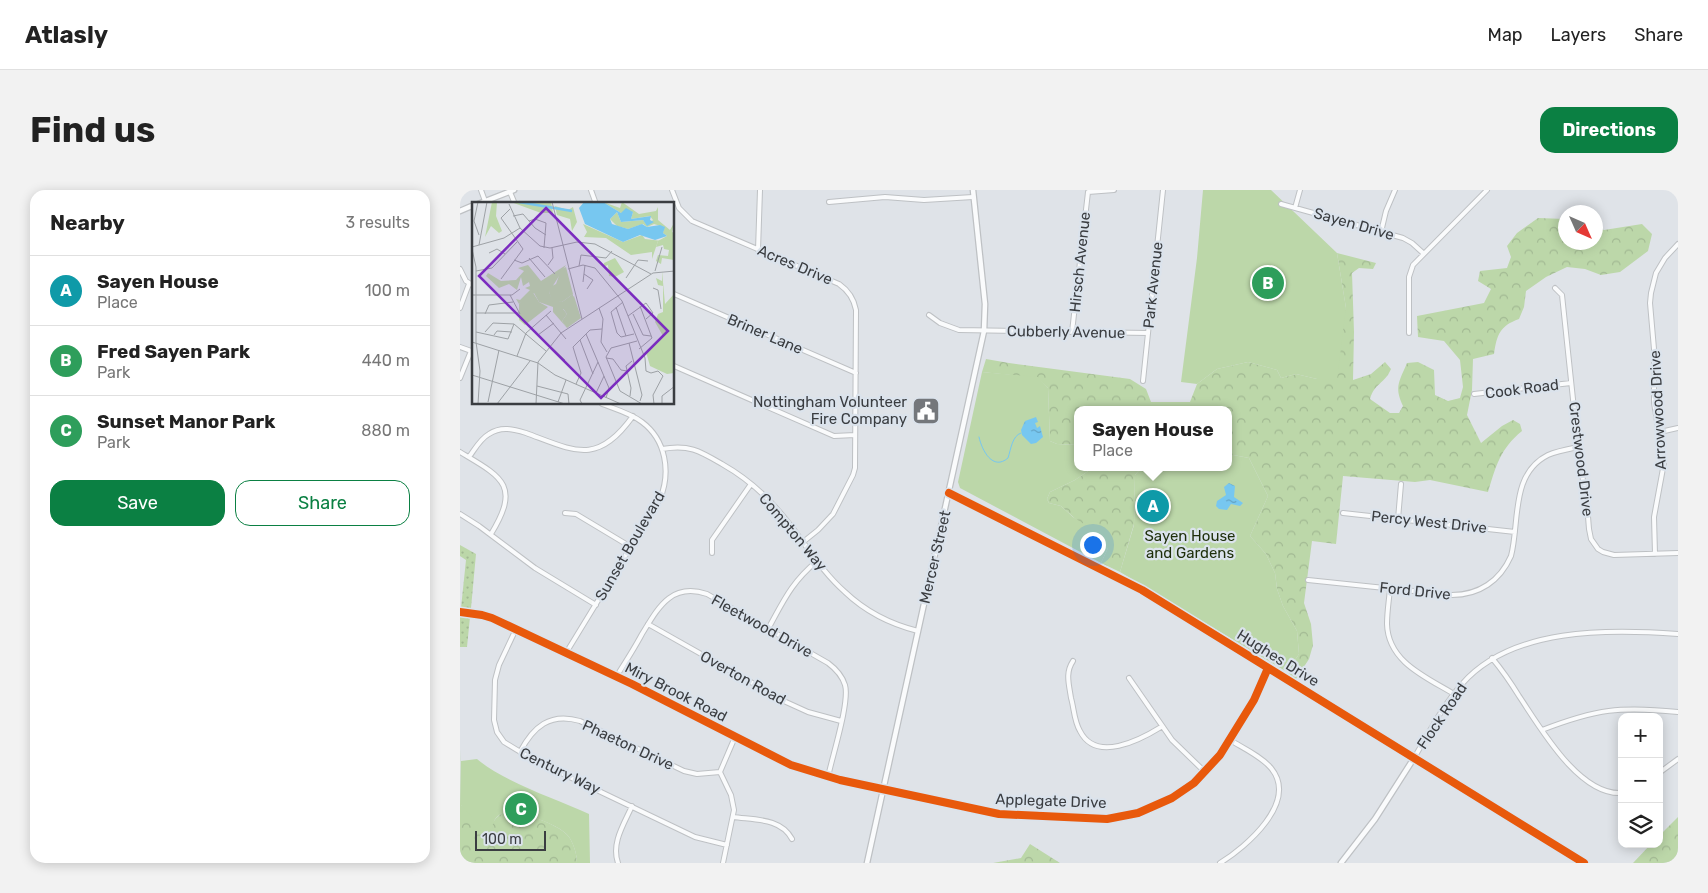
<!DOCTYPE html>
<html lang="en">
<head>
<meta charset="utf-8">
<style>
  body { margin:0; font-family:Rubik,sans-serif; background:#f2f2f2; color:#222 }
  .controls { position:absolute; right:15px; bottom:15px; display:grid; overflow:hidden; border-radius:10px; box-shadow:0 2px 12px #0003 }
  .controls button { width:45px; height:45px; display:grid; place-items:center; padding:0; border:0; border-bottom:1px solid #e0e0e0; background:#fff; color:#222; font:25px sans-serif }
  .compass { position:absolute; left:1098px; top:15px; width:45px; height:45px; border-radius:50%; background:#fff; box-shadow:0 2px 12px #0003; rotate:135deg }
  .scale { position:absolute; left:15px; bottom:12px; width:71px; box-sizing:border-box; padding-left:5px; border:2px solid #3a3d41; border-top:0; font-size:14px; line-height:18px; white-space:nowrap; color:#3a3d41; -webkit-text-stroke:4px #dbe3ec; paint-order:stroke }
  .you { position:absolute; left:632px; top:354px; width:18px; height:18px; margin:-12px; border:4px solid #fff; border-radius:50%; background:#1a73e8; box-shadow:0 0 0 8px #1a73e833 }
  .badge { display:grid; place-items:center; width:32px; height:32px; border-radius:50%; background:#0b8043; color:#fff; font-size:16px; font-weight:700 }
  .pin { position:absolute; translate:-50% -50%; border:2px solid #fff; box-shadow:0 1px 5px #0006 }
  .popup { position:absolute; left:614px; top:216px; width:158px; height:65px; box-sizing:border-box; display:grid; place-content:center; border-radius:10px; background:#fff; filter:drop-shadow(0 1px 4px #0005); font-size:16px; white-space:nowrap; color:#767676 }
  .popup b { font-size:19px; color:#222 }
  .popup::after { content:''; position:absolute; left:50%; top:100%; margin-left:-10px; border:10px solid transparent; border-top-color:#fff }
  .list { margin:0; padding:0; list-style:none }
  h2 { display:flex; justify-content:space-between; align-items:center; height:65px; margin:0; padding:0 20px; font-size:21px }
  h2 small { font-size:16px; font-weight:400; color:#767676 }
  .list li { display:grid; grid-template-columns:32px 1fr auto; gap:15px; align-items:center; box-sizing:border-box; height:70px; padding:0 20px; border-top:1px solid #e0e0e0 }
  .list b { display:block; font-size:19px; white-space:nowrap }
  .list p { margin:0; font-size:16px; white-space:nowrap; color:#767676 }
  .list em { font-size:16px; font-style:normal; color:#767676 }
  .actions { display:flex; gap:10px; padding:15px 20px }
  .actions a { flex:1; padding:11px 0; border:1px solid #0b8043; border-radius:15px; text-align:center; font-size:18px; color:#0b8043 }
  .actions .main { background:#0b8043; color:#fff }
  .icon { flex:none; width:28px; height:28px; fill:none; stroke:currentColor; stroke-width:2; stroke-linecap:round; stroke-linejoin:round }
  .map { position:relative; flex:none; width:1218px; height:673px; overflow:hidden; border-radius:15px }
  header { display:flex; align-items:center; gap:30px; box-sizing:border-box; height:70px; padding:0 25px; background:#fff; border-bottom:1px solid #e0e0e0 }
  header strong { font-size:24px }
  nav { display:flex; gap:28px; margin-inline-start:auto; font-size:18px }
  .intro { display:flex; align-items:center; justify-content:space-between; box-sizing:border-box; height:120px; padding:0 30px }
  h1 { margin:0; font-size:35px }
  .button { padding:12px 22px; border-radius:15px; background:#0b8043; color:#fff; font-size:18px; font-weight:700 }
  main { display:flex; gap:30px; padding:0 30px }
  aside { flex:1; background:#fff; border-radius:15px; box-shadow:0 2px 12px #0003 }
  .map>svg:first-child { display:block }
  .grass { fill:url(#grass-dots) }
  .forest { fill:url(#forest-crowns) }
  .green { fill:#bcd7a9 }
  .water { fill:url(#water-ripples) }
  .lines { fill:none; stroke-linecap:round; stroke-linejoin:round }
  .stream { stroke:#77c7f0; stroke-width:1 }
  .minor-casing { stroke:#bec1c4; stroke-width:6 }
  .tertiary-casing { stroke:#bec1c4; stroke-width:7 }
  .minor { stroke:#fafbfc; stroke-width:4 }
  .tertiary { stroke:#fafbfc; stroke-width:4.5 }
  .cycleway-casing { stroke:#dbe3ec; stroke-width:11 }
  .cycleway { stroke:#e8590c; stroke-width:8 }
  .labels { text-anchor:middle; stroke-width:4.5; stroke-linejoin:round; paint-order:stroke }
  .street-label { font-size:15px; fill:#3a3d41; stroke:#dbe3ec }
  .poi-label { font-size:15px; fill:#3a3d41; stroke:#dbe3ec; text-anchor:end }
  .park-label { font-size:15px; fill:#1e2f0a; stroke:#dbe3ec }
  .inset-river { fill:none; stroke:#77c7f0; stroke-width:2.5 }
  .inset-road { fill:none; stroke:#9da1a5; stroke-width:1 }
  .view { fill:#7b2cbf; fill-opacity:0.15; stroke:#7b2cbf; stroke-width:2.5 }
  .inset-edge { fill:none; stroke:#3a3d41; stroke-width:2.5 }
</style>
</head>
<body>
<header>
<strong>Atlasly</strong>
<nav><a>Map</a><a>Layers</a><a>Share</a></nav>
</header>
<div class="intro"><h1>Find us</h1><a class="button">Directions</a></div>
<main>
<aside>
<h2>Nearby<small>3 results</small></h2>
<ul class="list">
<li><span class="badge" style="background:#0f9aa8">A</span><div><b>Sayen House</b><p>Place</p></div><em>100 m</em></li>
<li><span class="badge" style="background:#2e9e5b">B</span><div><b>Fred Sayen Park</b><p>Park</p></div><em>440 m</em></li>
<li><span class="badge" style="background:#2e9e5b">C</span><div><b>Sunset Manor Park</b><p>Park</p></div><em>880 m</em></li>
</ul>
<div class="actions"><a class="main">Save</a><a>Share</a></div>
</aside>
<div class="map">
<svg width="1218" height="673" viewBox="0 0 1218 673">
  <defs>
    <pattern id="grass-dots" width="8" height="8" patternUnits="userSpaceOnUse" patternTransform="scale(1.25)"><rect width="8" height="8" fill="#bcd7a9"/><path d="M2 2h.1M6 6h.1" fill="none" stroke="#a2b993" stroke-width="1.8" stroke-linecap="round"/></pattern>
    <pattern id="forest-crowns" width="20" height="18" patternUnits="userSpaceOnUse" patternTransform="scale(1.25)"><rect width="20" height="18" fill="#bcd7a9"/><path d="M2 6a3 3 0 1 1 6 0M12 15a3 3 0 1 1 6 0" fill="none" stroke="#a2b993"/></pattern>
    <pattern id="water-ripples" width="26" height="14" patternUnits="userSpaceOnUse" patternTransform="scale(1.25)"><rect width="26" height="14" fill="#77c7f0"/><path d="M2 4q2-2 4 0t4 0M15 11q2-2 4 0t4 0" fill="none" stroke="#63a3c4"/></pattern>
  </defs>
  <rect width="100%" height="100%" fill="#dfe3e8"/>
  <path class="grass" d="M 0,355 L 16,364 L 11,418 L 1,418 L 6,370 L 0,366 Z
    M 0,426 L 10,427 L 7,457 L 0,457 Z"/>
  <path class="forest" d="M 1078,28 L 1105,29 L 1106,52 L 1136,52 L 1136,37 L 1144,40 L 1182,34 L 1192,44 L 1188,61 L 1160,82 L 1141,85 L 1125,79 L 1107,77 L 1086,87 L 1066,101 L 1064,117 L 1059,129 C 1040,136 1037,144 1034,164 L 1013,169 L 1012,200 L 1007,225 L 1021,253 L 1042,236 L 1053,230 L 1060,234 L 1062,241 C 1040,259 1036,276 1028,302 L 970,290 L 955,292 L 883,286 L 876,354 L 852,351 L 844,413 L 851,434 L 853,455 L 849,469 L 836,489 L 827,482 L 839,464 L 837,441 L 823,416 L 817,399 L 815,383 L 806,364 L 790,346 L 808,306 L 789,268 L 768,264 L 768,220 L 618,220 L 618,255 L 597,254 L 590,251 L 588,198 L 578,188 L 522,182 L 526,169 L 549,173 L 670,189 L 686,199 L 691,212 L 730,212 L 737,194 L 757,179 L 788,172 L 817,180 L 821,188 L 836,184 L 857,189 L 886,118 L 877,63 L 916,73 L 913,79 L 899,78 L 892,83 L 894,142 L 893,190 L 911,184 L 925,172 L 931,179 C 924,195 915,192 910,209 L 930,223 L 939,223 L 943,216 C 934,197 939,192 947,173 L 958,172 L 974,180 L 975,205 L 988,211 L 1000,208 L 1003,197 L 1000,170 L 984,151 L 958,147 L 957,126 L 1024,113 L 1031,99 L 1018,91 L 1020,81 L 1047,78 L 1051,67 L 1047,56 L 1057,43 Z
    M 634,277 L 682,277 L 675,285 L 674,334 L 660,382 L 641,373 L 648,358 L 601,316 L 589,313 L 587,309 L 590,302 L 615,290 Z
    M 0,559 L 1,615 L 33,632 C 37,627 41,622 48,622 C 63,622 101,635 109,647 C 114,654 117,665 117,673 L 0,673 Z
    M 1218,627 L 1218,673 L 1173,673 L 1191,654 L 1199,654 L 1199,646 Z
    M 570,654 L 600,673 L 533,673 L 561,668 Z"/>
  <path class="green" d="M 743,0 L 811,0 L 877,63 L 886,118 L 877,190 L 857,189 L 836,184 L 821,188 L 817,180 L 788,172 L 757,179 L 737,194 L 721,192 L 737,68 Z
    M 522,182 L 578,187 L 588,198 L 590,251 L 597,254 L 618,255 L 618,277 L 634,277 L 615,290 L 590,302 L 587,309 L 589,313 L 601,316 L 613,327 L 644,347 L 649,352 L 648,358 L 641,373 L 500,298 L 498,292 Z
    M 768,264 L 789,268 L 808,306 L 790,346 L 806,364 L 815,383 L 817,399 L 823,416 L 837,441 L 839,464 L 827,482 L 660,382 L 674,335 L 675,285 L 682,277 L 768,277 Z
    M 17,569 C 44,592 96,609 129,624 L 130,673 L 117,673 C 117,665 114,654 109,647 C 102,635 54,618 41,624 C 35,627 33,632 32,639 L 26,642 L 1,615 L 1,571 Z"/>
  <path class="water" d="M 576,227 L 578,232 L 575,233 L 577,238 L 580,236 L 583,247 L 576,253 L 571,254 L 562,245 L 561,240 L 565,231 Z
    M 769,293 L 775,296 L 774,307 L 783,313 L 780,316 L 771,314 L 767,320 L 759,319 L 756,316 L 757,311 L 766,305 L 764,297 Z"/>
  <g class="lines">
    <path class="stream" d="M 519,247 C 522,261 533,281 548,268 C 551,259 552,246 561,243"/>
    <g class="minor-casing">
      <path id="minor" d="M 21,0 L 25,11
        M 131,0 L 136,14
        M 212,0 L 219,18 L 232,31 L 379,94 C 389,101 394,109 396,120 L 395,278 L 393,285 L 373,324 L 358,340 L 343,352
        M 50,2 L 55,14
        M 369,12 L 425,7 L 464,10 L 513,7
        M 821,14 L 943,48 L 952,53 L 963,63
        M 835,18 L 840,0
        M 921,42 L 926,21 L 935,0
        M 298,60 L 300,0
        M 0,79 L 6,91 L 14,96
        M 1095,98 L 1102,105 L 1119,266 L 1127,314 L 1129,339 L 1131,349 L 1138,359 L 1143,362 L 1154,365 L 1218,363
        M 214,104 L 396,183
        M 0,118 L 9,94
        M 469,125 L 480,133 L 499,140 L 688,143
        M 612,142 L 628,2 L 654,0
        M 949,143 L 949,87 L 953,75 L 1027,0
        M 0,157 L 14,162
        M 214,176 L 374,246 L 395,245
        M 0,188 L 11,161
        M 683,191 L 703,0
        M 1014,204 L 1111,193
        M 1200,242 L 1218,238
        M 202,259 C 229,254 240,261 262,274 C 285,287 306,305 323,326 C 344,351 360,380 385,402 C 406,422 430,434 458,441
        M 0,262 C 42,287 61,295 31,344
        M 9,267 C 15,259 20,249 29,244 C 41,236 53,239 66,243 C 115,261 137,276 173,226
        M 105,323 L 116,324 L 171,357
        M 883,323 L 1055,342
        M 0,324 L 19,336 L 75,378 L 136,415
        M 938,329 L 941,294
        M 252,363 L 252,350 L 291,294
        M 1195,364 L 1194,327 L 1204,273 L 1194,213 L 1194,159 L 1190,113 L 1191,103 L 1196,83 L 1205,68 L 1218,54
        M 848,390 L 992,405 C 1019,405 1040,391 1051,366 C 1060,332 1050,284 1088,265 C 1097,261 1108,259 1118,257
        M 930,399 C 929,410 927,422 927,434 C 928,472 966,487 994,504
        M 0,422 L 22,425 L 32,428 L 172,494 L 331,575 L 380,590 L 539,624 L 647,629 L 678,623 L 712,608 L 734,593 L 760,565 L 794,510 L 808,478
        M 188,434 L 326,512 L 348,522 L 381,531
        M 56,439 L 39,475 L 35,490 L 34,530 L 37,542 L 44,552 L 72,569 L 235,647 L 267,655
        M 308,439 C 324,410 331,393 357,371
        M 106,463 L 200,309 C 211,282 206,250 182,232 C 170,223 155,219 142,214
        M 1032,468 C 1042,480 1051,493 1059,506 C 1080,537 1119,606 1162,603
        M 613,471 C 605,483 609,494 611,508 C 614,518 614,531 620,541 C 636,573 680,550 701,537
        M 156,487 C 165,473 174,459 182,444 C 198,418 211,392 247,404 L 368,473 C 376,479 382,485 385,495 C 390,512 372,567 368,587
        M 669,488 L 712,550 L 745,582
        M 1082,540 C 1136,519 1161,516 1218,522
        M 60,562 C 73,537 90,522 120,531 L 224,581 L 237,584 L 260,582
        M 954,568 C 969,543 983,515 1002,494 C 1052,437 1148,439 1218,444
        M 1199,583 L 1218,569
        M 273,627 C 295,630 321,628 332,649
        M 158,673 C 151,653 164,634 172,616
        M 263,673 L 274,620 L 271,605 L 260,582 L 275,547
        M 760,673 C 786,657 839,612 811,578 C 801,566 783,558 770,550"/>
    </g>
    <g class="tertiary-casing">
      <path id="tertiary" d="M 18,14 L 54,0
        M 0,21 L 14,15
        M 489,303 L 682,400 L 1124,673
        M 407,673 L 524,141 L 525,114 L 513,0
        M 881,673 L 915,629 L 954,568"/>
    </g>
    <use href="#minor" class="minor"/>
    <use href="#tertiary" class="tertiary"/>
    <g class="cycleway-casing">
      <path id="cycleway" d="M 489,303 L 682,400 L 1124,673
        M 0,422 L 22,425 L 32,428 L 172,494 L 331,575 L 380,590 L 539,624 L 647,629 L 678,623 L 712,608 L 734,593 L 760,565 L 794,510 L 808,478"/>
    </g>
    <use href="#cycleway" class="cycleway"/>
  </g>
  <defs>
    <g id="civic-square" transform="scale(1.4375)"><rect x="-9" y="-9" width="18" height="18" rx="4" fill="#74777b" stroke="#dbe3ec"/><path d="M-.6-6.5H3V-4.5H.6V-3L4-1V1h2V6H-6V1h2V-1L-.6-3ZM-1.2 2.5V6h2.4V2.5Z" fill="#fff"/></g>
  </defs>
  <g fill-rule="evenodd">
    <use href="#civic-square" x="466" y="221"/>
  </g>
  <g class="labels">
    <g class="street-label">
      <text transform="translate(894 34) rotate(16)" y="5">Sayen Drive</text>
      <text transform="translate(620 72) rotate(-84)" y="5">Hirsch Avenue</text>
      <text transform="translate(335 75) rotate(23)" y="5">Acres Drive</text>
      <text transform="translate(693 95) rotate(-84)" y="5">Park Avenue</text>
      <text transform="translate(606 142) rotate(1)" y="5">Cubberly Avenue</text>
      <text transform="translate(305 144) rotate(23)" y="5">Briner Lane</text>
      <text transform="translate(1062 199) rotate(-7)" y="5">Cook Road</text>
      <text transform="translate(1198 220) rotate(-93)" y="5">Arrowwood Drive</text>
      <text transform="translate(1121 269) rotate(83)" y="5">Crestwood Drive</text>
      <text transform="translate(969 332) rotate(6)" y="5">Percy West Drive</text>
      <text transform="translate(333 342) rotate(50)" y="5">Compton Way</text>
      <text transform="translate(170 356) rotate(-60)" y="5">Sunset Boulevard</text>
      <text transform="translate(475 367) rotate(-77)" y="5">Mercer Street</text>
      <text transform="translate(955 401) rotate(6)" y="5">Ford Drive</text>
      <text transform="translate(302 436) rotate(29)" y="5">Fleetwood Drive</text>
      <text transform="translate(818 468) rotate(32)" y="5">Hughes Drive</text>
      <text transform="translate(283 488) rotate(29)" y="5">Overton Road</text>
      <text transform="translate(216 502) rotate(27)" y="5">Miry Brook Road</text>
      <text transform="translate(982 526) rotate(-56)" y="5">Flock Road</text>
      <text transform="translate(168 555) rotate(25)" y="5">Phaeton Drive</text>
      <text transform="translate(100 581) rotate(26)" y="5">Century Way</text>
      <text transform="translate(591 611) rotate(2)" y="5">Applegate Drive</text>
    </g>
    <g class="poi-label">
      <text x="447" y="217">Nottingham Volunteer<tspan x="447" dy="17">Fire Company</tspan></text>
    </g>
    <g class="park-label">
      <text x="730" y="351">Sayen House<tspan x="730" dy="17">and Gardens</tspan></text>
    </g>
  </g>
  <g transform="translate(12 12)">
    <rect width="202" height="202" fill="#dfe3e8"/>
    <path d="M 20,0 L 25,0 L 24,14 L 30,29 L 27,31 L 19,24 L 13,35 ZM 39,0 L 79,0 L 81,11 L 69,11 ZM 83,4 L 96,8 L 101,5 L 105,20 L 100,29 L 98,17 L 85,13 ZM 111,22 L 151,40 L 170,33 L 173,37 L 190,39 L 186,39 L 180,57 L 180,50 L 159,53 L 134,36 L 112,35 L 115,30 ZM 143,56 L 152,70 L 143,75 L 137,74 L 136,63 L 131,65 L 132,61 ZM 56,63 L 69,79 L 94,63 L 77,90 L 80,97 L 90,100 L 101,92 L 101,106 L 91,107 L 95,112 L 90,119 L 95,126 L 81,110 L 81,105 L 67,100 L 62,91 L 47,102 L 44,97 L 48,98 L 58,88 L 53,86 L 58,84 L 57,80 L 51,84 L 49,75 L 45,88 L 37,82 L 27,86 L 14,74 L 16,71 L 29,79 L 44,78 L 52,69 L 46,66 ZM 190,69 L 193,102 L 202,92 L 202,171 L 195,172 L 178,164 L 174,150 L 191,134 L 183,120 L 186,112 L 191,110 L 191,84 L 186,83 L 184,76 L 190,79 Z" fill="#bcd7a9"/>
    <path d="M 131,0 L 148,6 L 150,0 L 167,12 L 184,9 L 186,5 L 186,18 L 198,28 L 202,21 L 200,30 L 202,31 L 202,58 L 190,56 L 189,62 L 184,59 L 186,53 L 196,54 L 197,48 L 192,47 L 191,43 L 184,45 L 186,39 L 195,34 L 191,31 L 192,25 L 182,22 L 175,25 L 171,22 L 156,27 L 145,24 L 138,17 L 145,10 L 149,20 L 171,18 L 175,23 L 181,18 L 178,14 L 159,17 L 161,10 L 149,11 Z" fill="#bcd7a9"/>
    <path d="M 94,65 L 101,92 L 90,100 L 80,99 L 77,90 L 78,85 L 84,82 L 89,68 ZM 60,89 L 67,100 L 76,105 L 53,123 L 47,118 L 47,102 ZM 102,94 L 109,116 L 95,126 L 90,119 L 95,112 L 90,105 L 101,106 L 99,96 Z" fill="#bcd7a9"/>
    <path d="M 112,0 L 131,0 L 149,11 L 154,6 L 161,10 L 159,17 L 179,14 L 178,18 L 182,20 L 175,24 L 171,18 L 149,20 L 145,10 L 138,17 L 140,22 L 156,27 L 170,22 L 175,25 L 188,23 L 193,25 L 191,31 L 195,34 L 183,38 L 168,33 L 151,40 L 113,22 L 107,6 Z" fill="#77c7f0"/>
    <path class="inset-river" d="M 47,0 L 100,9"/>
    <path class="inset-road" d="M 6,0 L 2,19 L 7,33M 80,0 L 110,117M 37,2 L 48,26 L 68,44 L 78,46 L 105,40 L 123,42 L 179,72M 41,14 L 51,12 L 63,26 L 74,33M 57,19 L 63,17 L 74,21 L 72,46M 7,43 L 15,0M 0,45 L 32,36 L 48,26M 0,47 L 4,65 L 4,140 L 8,169 L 6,202M 17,51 L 25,47 L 33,52M 57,56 L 73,75M 42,58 L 50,61 L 66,54 L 83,72M 76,63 L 81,56 L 80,46M 107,64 L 109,53 L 134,56 L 140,49M 96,67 L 111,63 L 123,66 L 150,99 L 173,156 L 174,169 L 179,171 L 186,169 L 191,174 L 181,193 L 182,202M 4,69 L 20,66 L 45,40M 183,69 L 190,45M 112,72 L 121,78 L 115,87M 154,76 L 166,58 L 176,59M 29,77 L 51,47 L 29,16 L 38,7M 111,80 L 113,63M 181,86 L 186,88 L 189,107M 0,93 L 40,93 L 48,87M 38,93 L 48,112M 151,100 L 139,110 L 145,131 L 149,135 L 162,132M 144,105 L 154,134M 127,106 L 131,117 L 129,140 L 135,150M 4,111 L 47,111M 13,112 L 17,103 L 41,100M 161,112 L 171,133 L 179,134M 74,113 L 94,137M 156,114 L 174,101 L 181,111 L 174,117M 58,126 L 66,133 L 82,121M 4,130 L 36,137 L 42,122M 13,130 L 21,121 L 42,122 L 74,149M 114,132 L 137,186 L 134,196M 22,133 L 25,129 L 40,130M 108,138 L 121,172M 165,139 L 139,146 L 134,155 L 148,189 L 170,202M 0,140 L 66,161 L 83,173 L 149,202M 157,141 L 170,193 L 168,199M 78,144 L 93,158M 167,147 L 180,136 L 168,104M 45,154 L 54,131 L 79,109M 134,156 L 141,157 L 149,168 L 155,169M 0,173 L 93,202M 104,182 L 109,171 L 101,145 L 118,128 L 130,127M 65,184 L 96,192 L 97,202M 124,191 L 132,174M 158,194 L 159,186 L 154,164 L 160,159M 16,200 L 27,148M 86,200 L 94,178M 25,202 L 58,159M 64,202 L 66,160 L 89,131 L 181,71 L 203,69M 110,202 L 108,198 L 126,160M 190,202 L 190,194 L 203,184"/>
    <path class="view" d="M 74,6 L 196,129 L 129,196 L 7,74 Z"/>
    <rect width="202" height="202" class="inset-edge"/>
  </g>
</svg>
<div class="controls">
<button>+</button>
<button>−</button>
<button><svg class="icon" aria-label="layers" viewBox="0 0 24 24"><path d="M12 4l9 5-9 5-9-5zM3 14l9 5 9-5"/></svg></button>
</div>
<svg class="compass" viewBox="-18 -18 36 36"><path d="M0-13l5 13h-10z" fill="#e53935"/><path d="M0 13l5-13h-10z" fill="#767676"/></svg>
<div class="scale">100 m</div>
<div class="you"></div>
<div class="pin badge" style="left:693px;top:316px;background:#0f9aa8">A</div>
<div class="popup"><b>Sayen House</b>Place</div>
<div class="pin badge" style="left:808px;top:93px;background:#2e9e5b">B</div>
<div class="pin badge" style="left:61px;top:619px;background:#2e9e5b">C</div>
</div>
</main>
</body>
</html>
